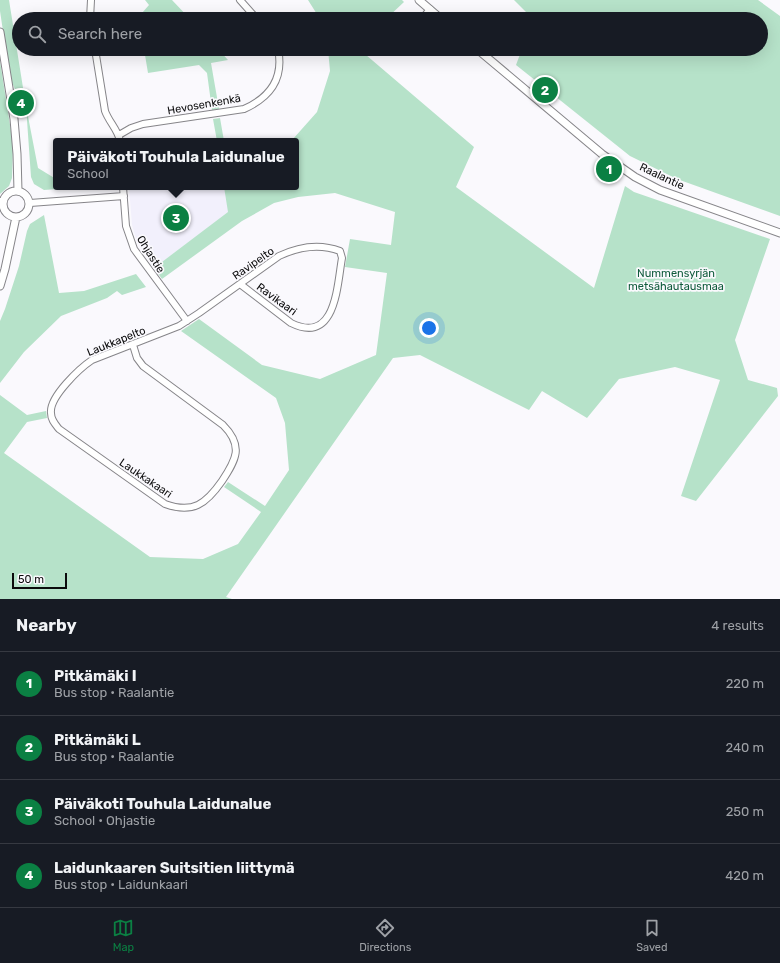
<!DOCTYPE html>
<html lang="en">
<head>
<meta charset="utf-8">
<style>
  body { margin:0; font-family:Rubik,sans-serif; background:#242831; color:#f1f3f6 }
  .scale { position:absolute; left:12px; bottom:10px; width:55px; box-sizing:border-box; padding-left:4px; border:2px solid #0b0b0c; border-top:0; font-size:11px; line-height:14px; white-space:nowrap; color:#0b0b0c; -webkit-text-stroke:3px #faf9fd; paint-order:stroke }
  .you { position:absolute; left:429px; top:328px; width:14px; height:14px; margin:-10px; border:3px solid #fff; border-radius:50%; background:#1a73e8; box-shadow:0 0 0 6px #1a73e833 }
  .badge { display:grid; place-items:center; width:26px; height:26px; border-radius:50%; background:#0b8043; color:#fff; font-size:13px; font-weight:700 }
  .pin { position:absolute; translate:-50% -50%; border:2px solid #fff; box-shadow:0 1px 4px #0006 }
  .popup { position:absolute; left:53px; top:138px; width:246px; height:52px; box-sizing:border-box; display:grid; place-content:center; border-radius:4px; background:#171b24; filter:drop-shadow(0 1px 3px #0005); font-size:13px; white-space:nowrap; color:#9ea1a6 }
  .popup b { font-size:15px; color:#f1f3f6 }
  .popup::after { content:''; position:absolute; left:50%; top:100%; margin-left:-8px; border:8px solid transparent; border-top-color:#171b24 }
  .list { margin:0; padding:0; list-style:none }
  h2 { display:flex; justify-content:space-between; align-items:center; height:52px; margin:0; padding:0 16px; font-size:17px }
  h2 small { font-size:13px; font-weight:400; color:#9ea1a6 }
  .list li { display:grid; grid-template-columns:26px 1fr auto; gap:12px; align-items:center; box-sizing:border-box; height:64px; padding:0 16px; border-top:1px solid #363941 }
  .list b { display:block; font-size:15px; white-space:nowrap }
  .list p { margin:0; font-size:13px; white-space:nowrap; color:#9ea1a6 }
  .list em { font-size:13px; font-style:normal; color:#9ea1a6 }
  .icon { flex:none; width:22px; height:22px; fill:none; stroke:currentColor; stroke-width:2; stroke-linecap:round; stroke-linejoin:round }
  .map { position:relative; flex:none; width:780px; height:599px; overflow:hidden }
  .search { position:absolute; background:#171b24; box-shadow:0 4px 16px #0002; left:12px; right:12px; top:12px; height:44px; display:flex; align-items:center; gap:10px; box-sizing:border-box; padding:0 14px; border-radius:22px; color:#9ea1a6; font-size:15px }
  .sheet { height:308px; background:#171b24 }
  nav { display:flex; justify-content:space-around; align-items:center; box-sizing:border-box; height:56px; border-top:1px solid #363941; background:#171b24; font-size:11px; color:#9ea1a6 }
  nav a { display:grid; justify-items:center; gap:2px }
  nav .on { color:#0b8043 }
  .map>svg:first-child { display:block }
  .built { fill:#f2f0fc }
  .green { fill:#b6e2c9 }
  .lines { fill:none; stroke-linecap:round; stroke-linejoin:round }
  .minor-casing { stroke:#868589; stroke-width:8 }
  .tertiary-casing { stroke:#868589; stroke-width:9 }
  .minor { stroke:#fff; stroke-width:6 }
  .tertiary { stroke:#fff; stroke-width:7 }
  .labels { text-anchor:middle; stroke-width:3.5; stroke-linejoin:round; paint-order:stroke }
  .street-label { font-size:11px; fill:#0b0b0c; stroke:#faf9fd }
  .park-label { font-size:11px; fill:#105b3c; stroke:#faf9fd }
</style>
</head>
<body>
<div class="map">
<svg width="780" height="599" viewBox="0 0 780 599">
  <rect width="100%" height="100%" fill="#faf9fd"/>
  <path class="built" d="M 129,187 L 224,187 L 229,212 L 154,268 L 139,245 L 135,235 L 132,225 Z"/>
  <path class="green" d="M 0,0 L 9,0 L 24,94 L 17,94 L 10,78 L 0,11 Z
    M 145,0 L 172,0 L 190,19 L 142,19 L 142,13 L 149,5 Z
    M 308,0 L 402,0 L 404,2 L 386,19 L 320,19 Z
    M 514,0 L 758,0 L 780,16 L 780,216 L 677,179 L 630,156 L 516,65 L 522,49 L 761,49 L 761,19 L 532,19 L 532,18 Z
    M 144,49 L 218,49 L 228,60 L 211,63 L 219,109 L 212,110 L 207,73 L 199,65 L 148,73 Z
    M 328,49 L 359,49 L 474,147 L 456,187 L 594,288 L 625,186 L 634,192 L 770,239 L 735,340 L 748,380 L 777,388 L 778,396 L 696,501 L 681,496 L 720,380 L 675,367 L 619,379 L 587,418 L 542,391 L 529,410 L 420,355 L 393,358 L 226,597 L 232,599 L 0,599 L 0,395 L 27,415 L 46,411 L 47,418 L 27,422 L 4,453 L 150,557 L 203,559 L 238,544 L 261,512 L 224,487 L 228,482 L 265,506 L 289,470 L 285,423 L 276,398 L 181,331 L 199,319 L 262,365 L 320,379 L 376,355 L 387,273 L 345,267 L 350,239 L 391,245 L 395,212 L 335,193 L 298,197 L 274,203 L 242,221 L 162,279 L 154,268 L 228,212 L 224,187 L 296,187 L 296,141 L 290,141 L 293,139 L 317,112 L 330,71 Z
    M 0,61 L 13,144 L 12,178 L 9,186 L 0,194 Z
    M 26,106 L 38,168 L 56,179 L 56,187 L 69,187 L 71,188 L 44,190 L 34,184 L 31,177 Z
    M 220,118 L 224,141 L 217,141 L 213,119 Z
    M 44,215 L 59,293 L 84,291 L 136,274 L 146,287 L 122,295 L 117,291 L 107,298 L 61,316 L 24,352 L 0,383 L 0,321 L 5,309 L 19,266 L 27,231 L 30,224 Z"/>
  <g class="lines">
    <g class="minor-casing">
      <path id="minor" d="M 240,0 L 257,19
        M 90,19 L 91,0
        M 422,19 L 430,9
        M 95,49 L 105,111 C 109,122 118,130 120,141
        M 404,49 L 405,52
        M 119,135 L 131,128 L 143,124 L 244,109 C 271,97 284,78 278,49
        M 123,187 L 126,226 L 134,249 L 187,321
        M 0,201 L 3,201
        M 30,203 L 124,196
        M 133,345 L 137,358 L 143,366 L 223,425 C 244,446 236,460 222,481 C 206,504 193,514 165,504 L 59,429 C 55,424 51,420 51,413 C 49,397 80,368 92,360 L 179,326 L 199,313 L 279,256 C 298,247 319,243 340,251 L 342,258 C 337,286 336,345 291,323 L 240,284"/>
    </g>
    <g class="tertiary-casing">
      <path id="tertiary" d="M 419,0 L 441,19
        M 0,32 L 14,119 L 17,154 L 18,191
        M 477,49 L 602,154 L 635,177 L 660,190 L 780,233
        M3 204a13 13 0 1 1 26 0a13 13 0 1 1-26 0Z
        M 0,286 L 5,269 L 16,217"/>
    </g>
    <use href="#minor" class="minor"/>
    <use href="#tertiary" class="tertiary"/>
  </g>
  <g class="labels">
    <g class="street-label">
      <text transform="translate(204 104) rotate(-10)" y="4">Hevosenkenkä</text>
      <text transform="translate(662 176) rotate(25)" y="4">Raalantie</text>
      <text transform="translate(151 254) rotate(58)" y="4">Ohjastie</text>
      <text transform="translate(253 263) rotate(-35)" y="4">Ravipelto</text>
      <text transform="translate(277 299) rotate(36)" y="4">Ravikaari</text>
      <text transform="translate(116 341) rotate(-22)" y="4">Laukkapelto</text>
      <text transform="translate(146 478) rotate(34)" y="4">Laukkakaari</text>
    </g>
    <g class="park-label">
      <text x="676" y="277">Nummensyrjän<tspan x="676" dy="13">metsähautausmaa</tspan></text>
    </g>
  </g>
</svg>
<div class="scale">50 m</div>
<div class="you"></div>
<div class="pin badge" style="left:609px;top:169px">1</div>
<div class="pin badge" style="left:545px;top:90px">2</div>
<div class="pin badge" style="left:176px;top:218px">3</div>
<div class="popup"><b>Päiväkoti Touhula Laidunalue</b>School</div>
<div class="pin badge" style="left:21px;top:103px">4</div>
<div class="search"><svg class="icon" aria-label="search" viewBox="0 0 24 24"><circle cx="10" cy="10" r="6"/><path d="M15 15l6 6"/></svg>Search here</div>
</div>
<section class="sheet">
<h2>Nearby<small>4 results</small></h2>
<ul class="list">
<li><span class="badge">1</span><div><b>Pitkämäki I</b><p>Bus stop · Raalantie</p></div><em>220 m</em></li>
<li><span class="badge">2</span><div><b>Pitkämäki L</b><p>Bus stop · Raalantie</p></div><em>240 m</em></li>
<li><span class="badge">3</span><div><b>Päiväkoti Touhula Laidunalue</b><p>School · Ohjastie</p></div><em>250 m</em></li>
<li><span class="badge">4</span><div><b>Laidunkaaren Suitsitien liittymä</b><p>Bus stop · Laidunkaari</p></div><em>420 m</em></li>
</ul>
</section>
<nav>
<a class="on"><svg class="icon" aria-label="map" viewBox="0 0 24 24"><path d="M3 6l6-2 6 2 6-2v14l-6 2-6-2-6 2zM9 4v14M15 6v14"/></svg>Map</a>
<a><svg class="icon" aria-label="directions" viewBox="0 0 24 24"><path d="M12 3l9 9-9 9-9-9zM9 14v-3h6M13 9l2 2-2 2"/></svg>Directions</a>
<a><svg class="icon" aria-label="saved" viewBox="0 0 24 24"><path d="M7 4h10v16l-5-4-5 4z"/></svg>Saved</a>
</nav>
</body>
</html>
